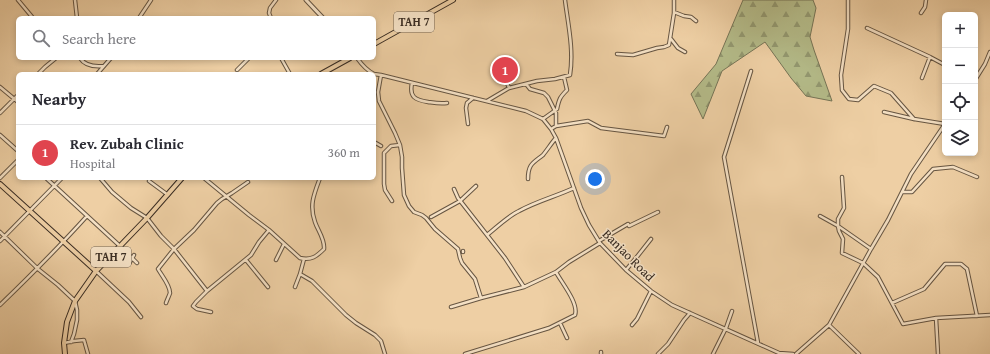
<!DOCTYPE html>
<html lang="en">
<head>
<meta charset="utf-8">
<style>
  body { margin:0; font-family:"Gentium Book Plus",serif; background:#f7f7f7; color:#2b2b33 }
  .controls { position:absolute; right:12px; top:12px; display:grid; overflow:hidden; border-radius:6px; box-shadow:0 2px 6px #0003 }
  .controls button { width:36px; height:36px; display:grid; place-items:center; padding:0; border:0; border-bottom:1px solid #e1e1e2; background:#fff; color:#2b2b33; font:20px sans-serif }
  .you { position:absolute; left:595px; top:179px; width:14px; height:14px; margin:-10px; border:3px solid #fff; border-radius:50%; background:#1a73e8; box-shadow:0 0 0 6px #1a73e833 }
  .badge { display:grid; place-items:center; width:26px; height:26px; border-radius:50%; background:#7c3aed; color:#fff; font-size:13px; font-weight:700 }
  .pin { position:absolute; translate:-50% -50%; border:2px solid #fff; box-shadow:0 1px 4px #0006 }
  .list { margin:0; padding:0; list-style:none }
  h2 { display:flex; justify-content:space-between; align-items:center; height:52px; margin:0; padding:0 16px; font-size:17px }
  h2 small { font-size:13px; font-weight:400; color:#7c7c81 }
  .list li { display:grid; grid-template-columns:26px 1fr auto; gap:12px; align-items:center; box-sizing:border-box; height:56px; padding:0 16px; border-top:1px solid #e1e1e2 }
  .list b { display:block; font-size:15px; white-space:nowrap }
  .list p { margin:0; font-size:13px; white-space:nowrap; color:#7c7c81 }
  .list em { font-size:13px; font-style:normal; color:#7c7c81 }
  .icon { flex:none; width:22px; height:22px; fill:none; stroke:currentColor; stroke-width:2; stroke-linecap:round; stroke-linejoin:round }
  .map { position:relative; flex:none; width:990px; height:354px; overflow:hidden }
  .search { position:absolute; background:#fff; box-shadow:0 2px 6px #0003; left:16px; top:16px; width:360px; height:44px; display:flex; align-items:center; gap:10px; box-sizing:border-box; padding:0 14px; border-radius:6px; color:#7c7c81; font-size:15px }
  .panel { position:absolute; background:#fff; box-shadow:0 2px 6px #0003; left:16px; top:72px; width:360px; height:108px; border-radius:6px }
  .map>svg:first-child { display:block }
  .forest { fill:url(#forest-firs); stroke:#767456 }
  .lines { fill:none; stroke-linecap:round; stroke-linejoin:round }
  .minor-casing { stroke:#665542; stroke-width:4.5 }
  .tertiary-casing { stroke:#665542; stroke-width:5 }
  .primary-casing { stroke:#392c22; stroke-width:6 }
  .trunk-casing { stroke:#392c22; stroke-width:6 }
  .minor { stroke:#f4e0c4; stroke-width:2.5 }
  .tertiary { stroke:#f4e0c4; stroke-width:3 }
  .primary { stroke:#eecfa4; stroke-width:4 }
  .trunk { stroke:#eecfa4; stroke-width:4 }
  .labels { text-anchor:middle; stroke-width:3; stroke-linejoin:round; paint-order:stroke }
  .shield { fill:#f4e0c4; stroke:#716253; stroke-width:1 }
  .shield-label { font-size:12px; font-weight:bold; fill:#392c22 }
  .street-label { font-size:13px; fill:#392c22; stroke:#f4e0c4 }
</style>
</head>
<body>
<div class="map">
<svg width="990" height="354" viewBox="0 0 990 354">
  <defs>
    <pattern id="forest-firs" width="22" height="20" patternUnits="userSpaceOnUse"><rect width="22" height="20" fill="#b4bb89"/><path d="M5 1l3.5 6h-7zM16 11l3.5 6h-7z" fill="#939870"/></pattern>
  </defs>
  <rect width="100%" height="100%" fill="#eecfa4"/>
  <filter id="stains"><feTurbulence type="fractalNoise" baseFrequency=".005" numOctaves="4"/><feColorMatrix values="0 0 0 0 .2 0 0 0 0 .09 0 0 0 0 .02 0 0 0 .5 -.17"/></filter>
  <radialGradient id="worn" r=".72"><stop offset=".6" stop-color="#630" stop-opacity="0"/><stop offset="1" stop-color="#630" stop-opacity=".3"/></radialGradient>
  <path class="forest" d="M 743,0 L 813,0 L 816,8 L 810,37 L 814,50 L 832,101 L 806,96 L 791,78 L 765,42 L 722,71 L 703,119 L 691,94 L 716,64 Z"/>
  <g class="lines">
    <g class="minor-casing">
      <path id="minor" d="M 18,0 L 33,18
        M 75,0 L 77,18
        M 848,0 L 848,29 L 841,75 L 842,90 L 849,99 L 858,100 L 874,86 L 891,93 L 914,119
        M 674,12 L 684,16 L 691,17 L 696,21
        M 921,13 L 925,7 L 926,0
        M 139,18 L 151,0
        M 271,18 L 269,13 L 270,8 L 276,0
        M 867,28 L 930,57 L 945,65
        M 671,39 L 678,48 L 685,52
        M 617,54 L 633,55 L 657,48 L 664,47 L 669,45 L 674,13 L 674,0
        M 80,58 C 85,66 94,67 104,66
        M 281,58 L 290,74
        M 357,58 C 362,65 366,70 374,74
        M 498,61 L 509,88
        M 237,70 L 249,58
        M 751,71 L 724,157 L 758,343
        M 38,74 L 45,67 L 56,58
        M 97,74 L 111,58
        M 374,74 L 381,75 L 526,111 L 543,119 L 551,129 L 556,138 L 581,208 L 589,225 L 600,243 L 626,270 L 651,291 L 672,305 L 779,353 L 793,354
        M 381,75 L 378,92 L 379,101 L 395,133 L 400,145 L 402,157 L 402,168 L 404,195 L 409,206 L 414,212 L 422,215 L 426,218 L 435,229 L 458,249 L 460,258 L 462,263 L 475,279 L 481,298
        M 922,78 L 930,57
        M 975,80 L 985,64 L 990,52
        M 412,83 C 409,97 415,100 428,102 C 435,103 440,104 447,103
        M 526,84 L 530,89 L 544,93 L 548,97 L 556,113 L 556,126
        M 0,87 L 18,102
        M 487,101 L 509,88 L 537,81 L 555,79 L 570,75 C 574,50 568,24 565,0
        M 884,112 L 914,119 L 945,124
        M 0,113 L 18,95
        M 543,119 L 557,109 C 559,99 560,97 567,90 L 564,77
        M 468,124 L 466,108 L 467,103 L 473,98
        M 551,129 L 556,126 L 588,121 L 601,128 L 664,136 L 667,127
        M 0,135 L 18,151
        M 374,142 L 381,146
        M 842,177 L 844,208 L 838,219 L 838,226 L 839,231 L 843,239 L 842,253 L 863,263 L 878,277 L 903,324 L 936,318 L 938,354
        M 0,178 L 18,160
        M 46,178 L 121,247 L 137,263
        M 100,178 L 112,192 L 131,208 L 147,218 L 161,236 L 174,249 L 207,291
        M 204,178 L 249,215 L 269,230 L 300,258 C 311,261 317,256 324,249 C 325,239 318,231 315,222 C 309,205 314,194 320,178
        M 528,179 C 528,164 533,163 543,155 C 547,150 551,144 555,139
        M 149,181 L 168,195
        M 454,189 L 458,198 L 505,258 L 524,287
        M 902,192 L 912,192 L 933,169 L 953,167 L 977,177
        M 392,201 L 385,190 L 384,184 L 384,153 L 391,146 L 400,145
        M 820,216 L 838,226 L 871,249
        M 431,217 L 460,201 L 476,186
        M 629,226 L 658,212
        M 0,232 L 38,269 L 58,285 L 75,301 L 77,310 L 77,320 L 74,334 L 71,342
        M 487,235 C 497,227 508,216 519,211 C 537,201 557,196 574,188
        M 0,241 L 62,178
        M 599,241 L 628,224
        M 463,251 L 463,252
        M 246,260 L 268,287
        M 276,260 L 284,244
        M 129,264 L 134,255
        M 626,270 L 636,258 L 651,239
        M 96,271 L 129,302 L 141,317
        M 300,274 L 312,281 L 346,315 L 356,323 L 375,335 L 381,341 L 385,354
        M 295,287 L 300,274 L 304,259
        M 166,303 C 167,300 169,296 170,293 C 170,285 162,276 158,269 L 174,249 L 194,230 L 217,203 L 222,199 L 232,193 L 248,182
        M 892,303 L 924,289 L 945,264 L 961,264 L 967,269 L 977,316
        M 0,305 C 30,276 59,247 87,216
        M 451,307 L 481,298 L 524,287 L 556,272 L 569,262 L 600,243
        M 211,312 L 197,309 L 193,306 L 196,302 L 207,291 L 251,255 L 259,242 L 269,230
        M 936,318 L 990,315
        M 560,323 L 567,338
        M 632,325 L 637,319 L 651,291
        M 829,325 L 859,354
        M 64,343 L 74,341 L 84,340 L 88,354
        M 601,352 L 601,354
        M 465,354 L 549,328 L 575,315 C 579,303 561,282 556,272
        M 658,354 L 668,344 L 684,320 L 690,313
        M 713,354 L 726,328 L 732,311
        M 796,354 L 829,325 L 871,249 L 888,220 L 911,174 L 945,124"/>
    </g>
    <g class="tertiary-casing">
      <path id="tertiary" d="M 306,0 L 323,18"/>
    </g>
    <g class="primary-casing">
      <path id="primary" d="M 0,184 L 96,271"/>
    </g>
    <g class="trunk-casing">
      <path id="trunk" d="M 374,44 L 453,0
        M 321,74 L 350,58
        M 65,354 L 64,343 L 67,322 L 75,301 L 96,271 L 147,218 L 182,178"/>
    </g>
    <use href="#minor" class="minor"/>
    <use href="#tertiary" class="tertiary"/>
    <use href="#primary" class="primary"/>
    <use href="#trunk" class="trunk"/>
  </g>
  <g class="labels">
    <g class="shield">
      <rect x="394" y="12" width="40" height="20" rx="3"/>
      <rect x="91" y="247" width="40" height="20" rx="3"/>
    </g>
    <g class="shield-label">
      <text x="414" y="26">TAH 7</text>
      <text x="111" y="261">TAH 7</text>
    </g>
    <g class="street-label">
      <text transform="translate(629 255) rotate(45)" y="5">Banjao Road</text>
    </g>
  </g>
  <rect width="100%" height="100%" filter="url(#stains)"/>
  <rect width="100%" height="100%" fill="url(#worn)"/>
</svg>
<div class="controls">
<button>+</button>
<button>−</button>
<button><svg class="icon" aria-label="locate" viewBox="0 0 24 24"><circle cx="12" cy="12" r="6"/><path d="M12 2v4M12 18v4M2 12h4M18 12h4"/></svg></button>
<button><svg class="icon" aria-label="layers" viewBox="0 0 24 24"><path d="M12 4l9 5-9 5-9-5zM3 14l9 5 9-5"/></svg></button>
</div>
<div class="you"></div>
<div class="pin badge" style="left:505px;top:70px;background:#e0444e">1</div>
<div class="search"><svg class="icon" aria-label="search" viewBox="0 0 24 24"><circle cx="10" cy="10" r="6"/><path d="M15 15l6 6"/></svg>Search here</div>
<section class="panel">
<h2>Nearby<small></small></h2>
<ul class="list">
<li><span class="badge" style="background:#e0444e">1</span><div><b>Rev. Zubah Clinic</b><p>Hospital</p></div><em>360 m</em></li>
</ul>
</section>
</div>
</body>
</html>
